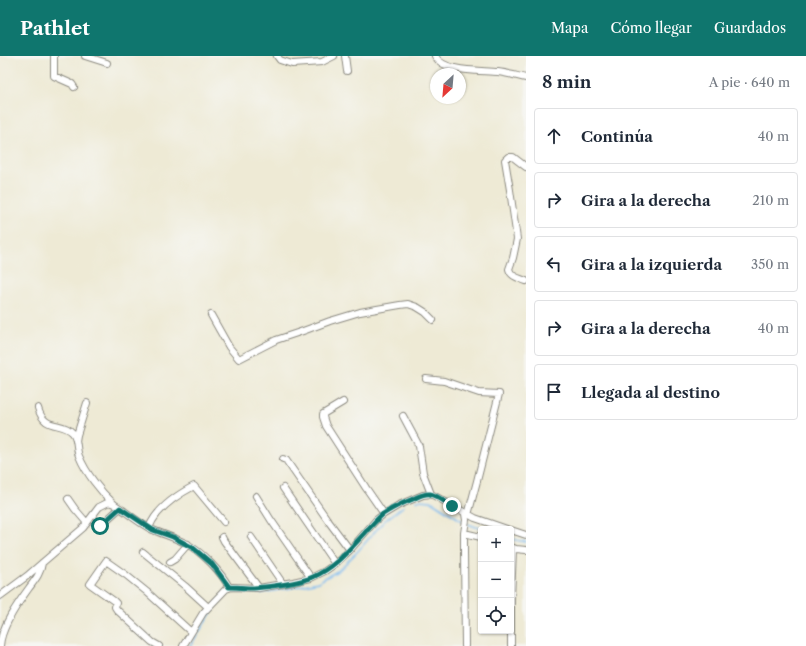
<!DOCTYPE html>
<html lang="es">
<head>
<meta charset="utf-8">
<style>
  body { margin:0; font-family:"Libre Caslon Text",serif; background:#f6f6f7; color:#1f2937 }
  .controls { position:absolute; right:12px; bottom:12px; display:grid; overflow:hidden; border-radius:4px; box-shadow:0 1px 3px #0004 }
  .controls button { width:36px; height:36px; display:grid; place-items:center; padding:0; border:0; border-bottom:1px solid #e0e1e3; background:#fff; color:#1f2937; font:20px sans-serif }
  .compass { position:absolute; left:430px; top:12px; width:36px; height:36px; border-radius:50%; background:#fff; box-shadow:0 1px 3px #0004; rotate:206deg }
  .stop { position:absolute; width:12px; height:12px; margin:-9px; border:3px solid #0f766e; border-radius:50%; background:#fff }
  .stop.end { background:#0f766e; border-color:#fff; box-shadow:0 1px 4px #0008 }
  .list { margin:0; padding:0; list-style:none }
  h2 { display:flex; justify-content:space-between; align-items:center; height:52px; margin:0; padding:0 16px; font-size:17px }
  h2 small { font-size:13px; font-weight:400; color:#747a83 }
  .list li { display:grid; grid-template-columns:26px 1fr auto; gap:12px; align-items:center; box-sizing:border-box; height:56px; margin:0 8px 8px; padding:0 8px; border:1px solid #e0e1e3; border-radius:4px }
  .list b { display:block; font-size:15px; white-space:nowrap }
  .list em { font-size:13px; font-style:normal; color:#747a83 }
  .icon { flex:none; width:22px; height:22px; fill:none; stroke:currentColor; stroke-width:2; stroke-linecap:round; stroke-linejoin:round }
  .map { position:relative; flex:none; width:526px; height:590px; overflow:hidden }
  header { display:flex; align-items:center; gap:24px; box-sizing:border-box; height:56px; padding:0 20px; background:#0f766e; color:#fff }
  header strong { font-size:19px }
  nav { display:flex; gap:22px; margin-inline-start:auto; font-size:14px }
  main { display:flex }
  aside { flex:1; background:#fff }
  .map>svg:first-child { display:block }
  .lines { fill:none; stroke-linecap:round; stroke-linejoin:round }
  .stream { stroke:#7bbbf0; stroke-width:1.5 }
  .minor-casing { stroke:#8c8a80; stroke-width:8 }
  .minor { stroke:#fff; stroke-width:6 }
  .route { stroke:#0f766e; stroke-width:5 }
</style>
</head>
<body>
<header>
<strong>Pathlet</strong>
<nav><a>Mapa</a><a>Cómo llegar</a><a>Guardados</a></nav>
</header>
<main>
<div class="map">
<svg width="526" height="590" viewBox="0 0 526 590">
  <rect width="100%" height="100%" fill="#f6f6f2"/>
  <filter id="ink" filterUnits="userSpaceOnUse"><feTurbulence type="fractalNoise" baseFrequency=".025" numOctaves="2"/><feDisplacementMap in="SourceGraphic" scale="8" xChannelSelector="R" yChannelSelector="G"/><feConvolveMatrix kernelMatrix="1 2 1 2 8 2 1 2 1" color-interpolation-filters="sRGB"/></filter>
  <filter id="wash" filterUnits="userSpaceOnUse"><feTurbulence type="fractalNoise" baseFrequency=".012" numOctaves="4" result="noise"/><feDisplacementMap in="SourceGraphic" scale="16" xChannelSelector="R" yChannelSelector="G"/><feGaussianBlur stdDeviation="0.9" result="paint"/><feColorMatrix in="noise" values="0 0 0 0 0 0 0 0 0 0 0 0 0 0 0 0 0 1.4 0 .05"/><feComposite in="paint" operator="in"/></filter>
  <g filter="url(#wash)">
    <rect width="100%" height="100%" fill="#eeead5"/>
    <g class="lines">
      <path class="stream" d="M 416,445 L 419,444 L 431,445 L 464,466
        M 468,468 L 476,471 L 491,473
        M 511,483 L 526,486
        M 228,535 L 261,537 L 291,532 L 318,526 L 339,514 L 358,495 L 384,465 L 404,450
        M 190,590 L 220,543"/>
    </g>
  </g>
  <g filter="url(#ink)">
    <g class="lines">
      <g class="minor-casing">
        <path id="minor" d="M 54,0 L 54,20 L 72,28 L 74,31
          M 85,0 L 107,7
          M 277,0 L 280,4 L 292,8 L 322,6 L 334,0
          M 345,0 L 347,15
          M 435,0 C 444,17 481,14 498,16 C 507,17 517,20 526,22
          M 526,111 L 513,101 L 508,101 L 505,104 L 510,134 L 517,183 L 513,202 L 509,213 C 511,221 519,222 526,225
          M 211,259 L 229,291 L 239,303 L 276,284 L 303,275 L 330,265 L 360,256 L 377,253 L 400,249 L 408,248 L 417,251 L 425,256 L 433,264
          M 426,323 L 444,325 L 479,337 L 499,338 L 477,425 L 468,459
          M 343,346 L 323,358 L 323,361 L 326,370 L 366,432 L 384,458
          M 38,352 C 45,376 61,364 73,377 C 78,383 76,393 79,400 C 86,417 100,435 113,447 C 116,450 120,452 123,454 C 132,461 142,469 153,474 C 165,479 176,482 187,488 C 203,497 221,516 229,531
          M 403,360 L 419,390 L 423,417 L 431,438
          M 76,385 L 77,379 L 87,347
          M 283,403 L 286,404 L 295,417 L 329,466 L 350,494
          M 283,432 L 335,508
          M 256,440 L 271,464 L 311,522
          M 68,443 L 75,453 L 87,467
          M 100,470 L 120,452
          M 149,472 C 156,453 177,439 194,430 L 224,466
          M 511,474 L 526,479
          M 464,477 L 481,481
          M 222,481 L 224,485 L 259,532
          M 251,481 L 283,528
          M 511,491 L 516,493 L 526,494
          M 143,496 L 185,530 L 208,551
          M 170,506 L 175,503 L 188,488
          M 0,540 L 27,520 L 42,507 L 83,472 L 99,451 L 109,446 L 114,448
          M 0,590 C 1,571 18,547 29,532 C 35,524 41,517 42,507
          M 159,590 L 152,586 L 117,554 L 115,551 L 116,547 L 114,545 L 90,528 L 106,505 L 126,519 L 147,536 L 191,576
          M 183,590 L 203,557 L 226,533 L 232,531 L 259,532 L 293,526 L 311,522 L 325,515 L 335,508 L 350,494 L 376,464 L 384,458 L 399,449 L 423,439 L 431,438 L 475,462 L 507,473
          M 465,590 L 464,495 L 464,477 L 466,464 L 465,458
          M 511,590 L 511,543 L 513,492"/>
      </g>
      <use href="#minor" class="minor"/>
    </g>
  </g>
  <g class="lines" filter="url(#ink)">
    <path class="route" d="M 100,470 L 120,452 L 153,474 L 173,481 L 193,492 L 212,508 L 229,531 C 237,531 245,532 254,532 C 269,531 300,527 313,521 C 335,511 348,495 364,478 C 370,471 376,464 383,458 C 392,452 403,447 413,443 C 418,441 424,437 430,438 C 438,440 445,446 452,450"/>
  </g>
</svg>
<div class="controls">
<button>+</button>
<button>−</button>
<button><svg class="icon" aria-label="locate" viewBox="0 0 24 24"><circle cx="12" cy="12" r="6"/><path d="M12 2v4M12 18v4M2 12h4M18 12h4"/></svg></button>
</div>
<svg class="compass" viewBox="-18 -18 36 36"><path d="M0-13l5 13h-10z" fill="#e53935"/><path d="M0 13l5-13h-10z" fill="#747a83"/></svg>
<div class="stop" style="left:100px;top:470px"></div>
<div class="stop end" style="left:452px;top:450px"></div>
</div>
<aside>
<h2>8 min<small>A pie · 640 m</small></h2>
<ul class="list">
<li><svg class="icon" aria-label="ahead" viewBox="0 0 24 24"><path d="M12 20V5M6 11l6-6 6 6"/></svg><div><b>Continúa</b></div><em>40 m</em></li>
<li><svg class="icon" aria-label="right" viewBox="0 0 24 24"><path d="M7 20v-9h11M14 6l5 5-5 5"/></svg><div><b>Gira a la derecha</b></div><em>210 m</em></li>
<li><svg class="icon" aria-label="left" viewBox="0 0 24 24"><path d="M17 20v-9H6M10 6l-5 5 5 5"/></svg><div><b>Gira a la izquierda</b></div><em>350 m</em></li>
<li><svg class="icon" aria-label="right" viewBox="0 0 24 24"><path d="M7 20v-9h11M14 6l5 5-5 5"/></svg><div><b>Gira a la derecha</b></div><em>40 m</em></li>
<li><svg class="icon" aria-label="arrive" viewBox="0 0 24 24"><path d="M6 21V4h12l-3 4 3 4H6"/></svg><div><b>Llegada al destino</b></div></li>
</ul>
</aside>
</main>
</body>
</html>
